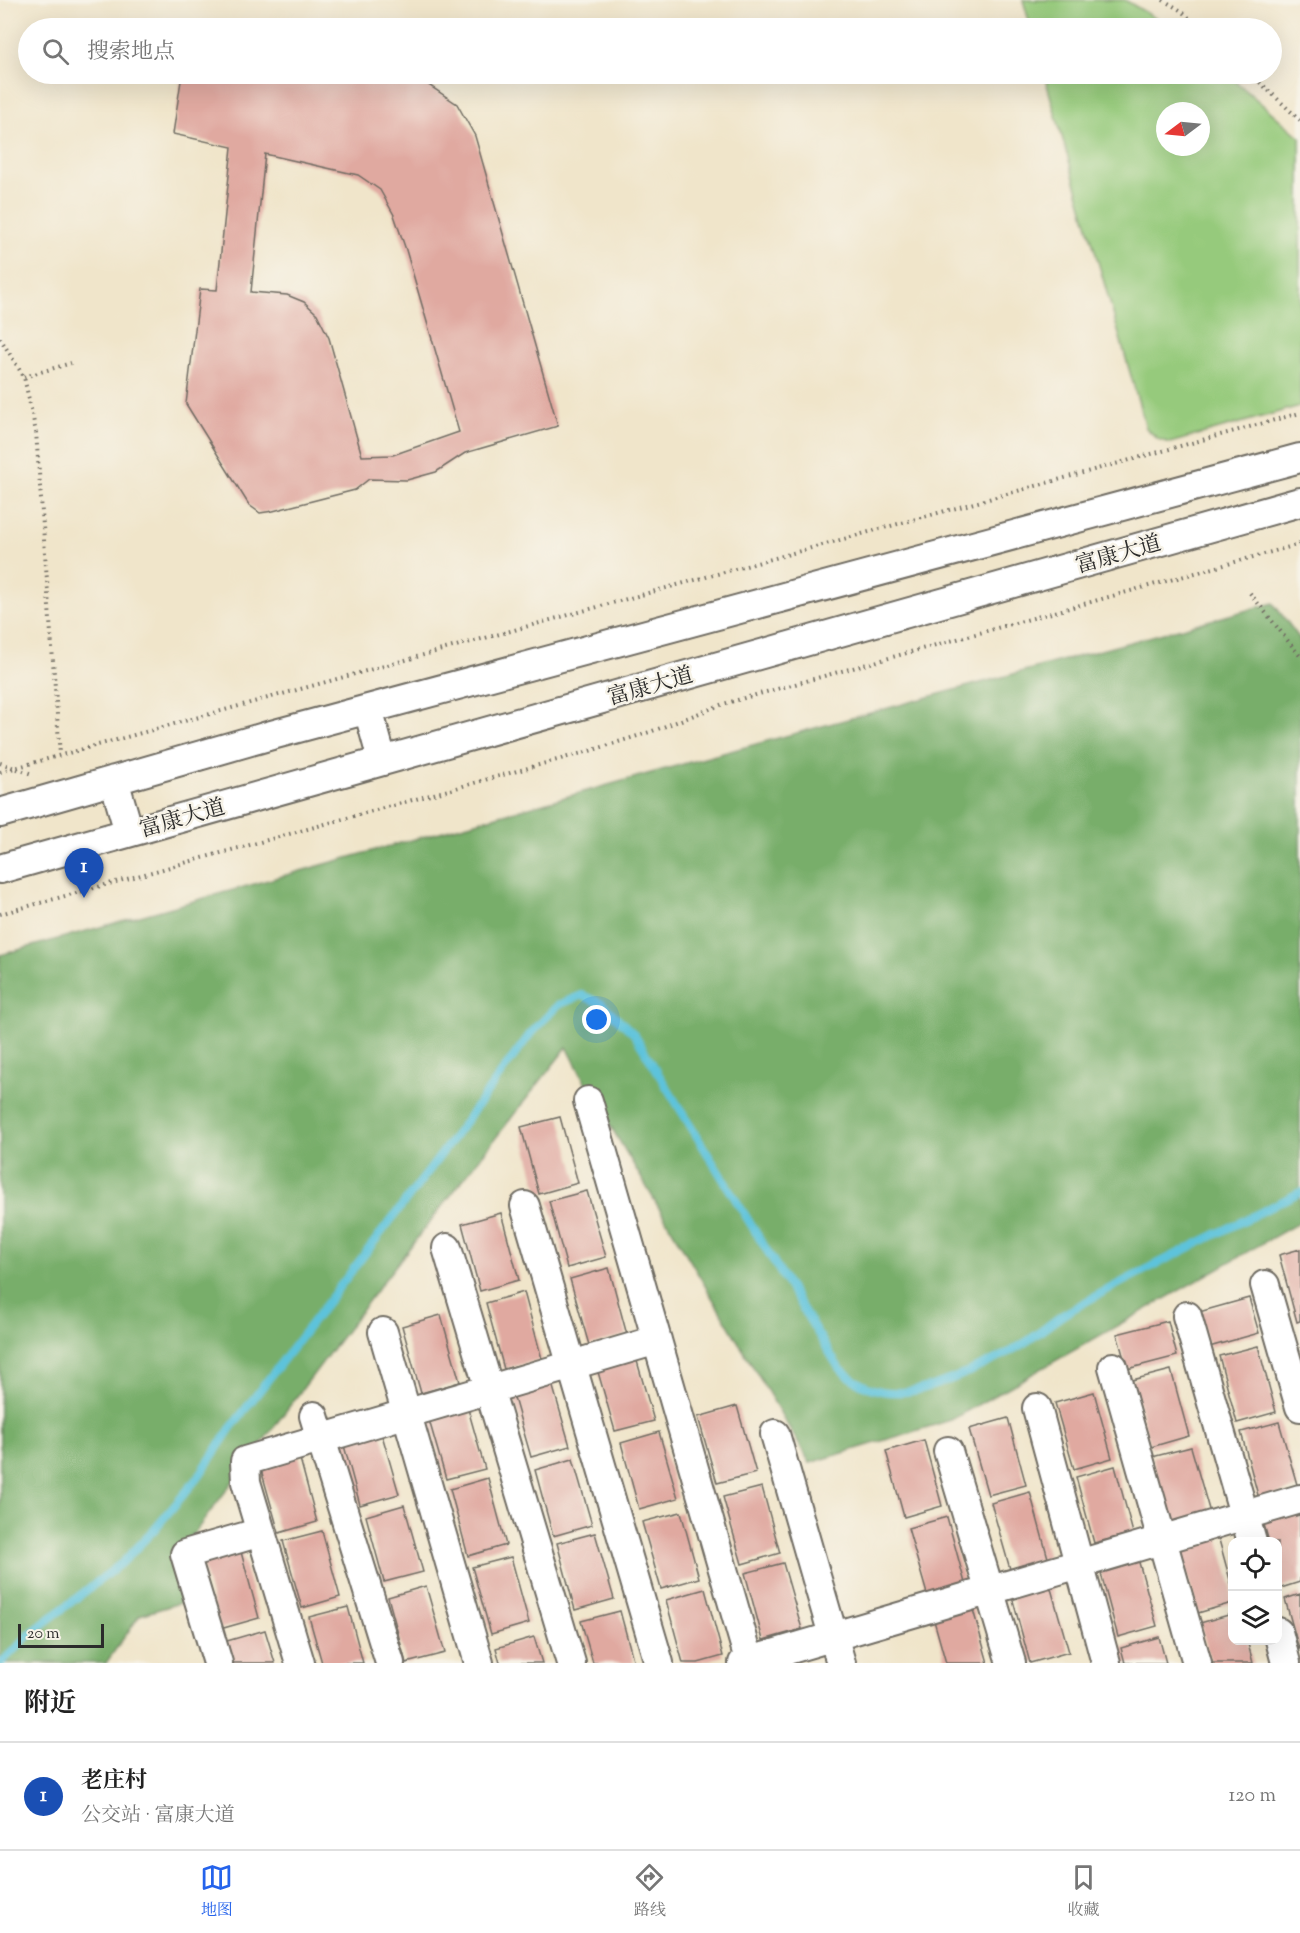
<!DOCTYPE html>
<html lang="zh">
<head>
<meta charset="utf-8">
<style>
  body { margin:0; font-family:"Sorts Mill Goudy","Noto Serif SC",serif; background:#f6f6f6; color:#222 }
  .controls { position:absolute; right:18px; bottom:18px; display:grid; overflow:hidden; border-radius:12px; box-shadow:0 6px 24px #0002 }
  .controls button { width:54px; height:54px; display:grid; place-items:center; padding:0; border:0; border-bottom:2px solid #e0e0e0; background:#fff; color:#222; font:30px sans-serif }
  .compass { position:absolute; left:1156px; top:102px; width:54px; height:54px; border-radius:50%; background:#fff; box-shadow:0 6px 24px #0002; rotate:254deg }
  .scale { position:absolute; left:18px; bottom:15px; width:86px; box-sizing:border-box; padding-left:6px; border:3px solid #2b2b2b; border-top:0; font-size:16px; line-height:21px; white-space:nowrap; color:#2b2b2b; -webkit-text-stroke:4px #f7f3e8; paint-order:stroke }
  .you { position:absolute; left:597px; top:1020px; width:21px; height:21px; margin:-15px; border:4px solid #fff; border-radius:50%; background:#1a73e8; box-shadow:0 0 0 9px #1a73e833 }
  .badge { display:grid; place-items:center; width:39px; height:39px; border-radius:50%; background:#2563eb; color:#fff; font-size:20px; font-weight:700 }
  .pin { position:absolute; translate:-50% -50px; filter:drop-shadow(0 2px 3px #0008) }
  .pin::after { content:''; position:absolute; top:32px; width:21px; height:18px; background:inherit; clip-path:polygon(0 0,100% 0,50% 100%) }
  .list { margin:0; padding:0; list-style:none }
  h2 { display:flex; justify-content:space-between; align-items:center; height:78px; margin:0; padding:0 24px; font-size:26px }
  h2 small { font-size:20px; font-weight:400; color:#767676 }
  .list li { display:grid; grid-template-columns:39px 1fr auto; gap:18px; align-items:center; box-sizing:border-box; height:108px; padding:0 24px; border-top:2px solid #e0e0e0 }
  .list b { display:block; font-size:22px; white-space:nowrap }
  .list p { margin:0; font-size:20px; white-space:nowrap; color:#767676 }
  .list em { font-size:20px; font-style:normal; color:#767676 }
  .icon { flex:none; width:33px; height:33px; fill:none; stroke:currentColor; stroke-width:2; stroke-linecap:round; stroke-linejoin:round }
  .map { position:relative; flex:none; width:1300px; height:1663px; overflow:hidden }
  .search { position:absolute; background:#fff; box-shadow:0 6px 24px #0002; left:18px; right:18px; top:18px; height:66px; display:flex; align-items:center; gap:15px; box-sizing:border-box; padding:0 21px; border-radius:33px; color:#767676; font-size:22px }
  .sheet { height:186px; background:#fff }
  nav { display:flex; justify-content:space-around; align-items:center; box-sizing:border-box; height:84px; border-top:2px solid #e0e0e0; background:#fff; font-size:16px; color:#767676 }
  nav a { display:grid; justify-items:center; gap:3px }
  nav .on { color:#2563eb }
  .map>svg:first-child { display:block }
  .green { fill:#96ca7b; stroke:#607a53; stroke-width:1.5; fill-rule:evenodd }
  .forest { fill:#78ae6b; stroke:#526c4b; stroke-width:1.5 }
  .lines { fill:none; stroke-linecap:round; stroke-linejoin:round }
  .stream { stroke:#5dc3db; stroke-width:8 }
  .building { fill:#e0a9a0; fill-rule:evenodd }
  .minor-casing { stroke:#706c63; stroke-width:32 }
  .path { stroke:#706c63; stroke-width:4; stroke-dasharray:1.5 4.5; stroke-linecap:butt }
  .minor { stroke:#fff; stroke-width:28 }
  .labels { text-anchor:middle; stroke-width:5; stroke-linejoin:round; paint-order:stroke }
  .street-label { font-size:22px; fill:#2b2b2b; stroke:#f7f3e8 }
</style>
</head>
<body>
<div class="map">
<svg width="1300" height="1663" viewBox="0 0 1300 1663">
  <rect width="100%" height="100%" fill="#f7f3e8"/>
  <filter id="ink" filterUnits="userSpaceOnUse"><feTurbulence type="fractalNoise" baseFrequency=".0167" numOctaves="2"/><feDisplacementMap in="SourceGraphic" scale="12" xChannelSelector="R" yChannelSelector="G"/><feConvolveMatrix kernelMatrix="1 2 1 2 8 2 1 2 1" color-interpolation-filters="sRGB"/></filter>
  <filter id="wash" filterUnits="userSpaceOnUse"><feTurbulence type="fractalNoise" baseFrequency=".008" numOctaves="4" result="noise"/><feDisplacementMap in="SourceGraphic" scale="24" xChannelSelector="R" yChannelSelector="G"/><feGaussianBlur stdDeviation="1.35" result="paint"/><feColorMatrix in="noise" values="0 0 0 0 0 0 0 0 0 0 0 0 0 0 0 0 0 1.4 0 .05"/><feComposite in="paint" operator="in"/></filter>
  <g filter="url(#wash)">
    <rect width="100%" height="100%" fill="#f0e5ca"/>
    <path class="green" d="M 1023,0 L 1125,0 L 1172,28 L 1031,28 Z
      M 1044,74 L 1227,74 L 1300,137 L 1300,406 L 1170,443 L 1158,439 L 1146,428 ZM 1165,111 L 1201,111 L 1201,147 L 1165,147 Z"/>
    <path class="forest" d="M 1273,603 L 1300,639 L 1300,1222 L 951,1420 L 810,1463 L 588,1088 L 567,1047 L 382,1283 L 171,1564 L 183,1602 L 140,1615 L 106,1663 L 0,1663 L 0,955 L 701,759 Z"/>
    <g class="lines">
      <path class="stream" d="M 1,1663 L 31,1633 L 122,1563 L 154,1530 L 199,1476 L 230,1429 L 431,1168 L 531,1033 L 558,1005 L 582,995 L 602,1004 L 634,1034 L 839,1368 C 859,1386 877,1394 904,1392 C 936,1390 1002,1358 1029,1340 C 1042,1331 1053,1321 1066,1313 C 1141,1269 1223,1232 1300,1192"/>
    </g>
    <g id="blocks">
      <path class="building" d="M 182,74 L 401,74 L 427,84 L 457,104 L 475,136 L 558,426 L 465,453 L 436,472 L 407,480 L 369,479 L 355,490 L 273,511 L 260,513 L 249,505 L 186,404 L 200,289 L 217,290 L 232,147 L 173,134 ZM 265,154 L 358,175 L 380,190 L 394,215 L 406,250 L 459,432 L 393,455 L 362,456 L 329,338 L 317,314 L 304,302 L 287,295 L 251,292 Z
        M 560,1117 L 578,1183 L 539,1194 L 521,1127 Z
        M 587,1191 L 606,1257 L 567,1268 L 549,1201 Z
        M 501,1213 L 519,1280 L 480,1291 L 462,1224 Z
        M 1300,1249 L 1300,1321 L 1297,1322 L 1279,1255 Z
        M 609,1268 L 627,1335 L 589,1345 L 570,1279 Z
        M 524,1292 L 542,1359 L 504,1369 L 486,1303 Z
        M 1249,1298 L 1259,1333 L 1209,1347 L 1199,1312 Z
        M 441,1315 L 460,1382 L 421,1393 L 402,1326 Z
        M 1168,1321 L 1177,1356 L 1127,1369 L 1117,1334 Z
        M 1258,1346 L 1276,1412 L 1237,1423 L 1219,1356 Z
        M 635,1354 L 654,1421 L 615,1431 L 596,1365 Z
        M 1171,1370 L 1189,1436 L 1151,1447 L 1132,1380 Z
        M 551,1380 L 570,1446 L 531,1457 L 512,1391 Z
        M 1094,1392 L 1112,1458 L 1074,1469 L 1055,1403 Z
        M 466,1402 L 485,1469 L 446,1479 L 427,1413 Z
        M 737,1406 L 756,1473 L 717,1483 L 698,1417 Z
        M 1008,1418 L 1026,1485 L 988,1495 L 969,1429 Z
        M 1279,1422 L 1298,1488 L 1259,1499 L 1241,1432 Z
        M 380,1428 L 399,1494 L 360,1505 L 342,1438 Z
        M 659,1432 L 678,1498 L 639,1509 L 621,1443 Z
        M 924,1440 L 942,1506 L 904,1517 L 886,1451 Z
        M 1191,1447 L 1210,1513 L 1171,1524 L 1152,1457 Z
        M 299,1455 L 317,1522 L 279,1533 L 260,1466 Z
        M 573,1459 L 592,1525 L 553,1536 L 535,1470 Z
        M 1115,1466 L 1133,1533 L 1094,1543 L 1076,1477 Z
        M 488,1478 L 506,1545 L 468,1556 L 450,1489 Z
        M 762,1487 L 780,1553 L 742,1564 L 723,1497 Z
        M 1030,1492 L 1048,1558 L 1010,1569 L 991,1503 Z
        M 404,1505 L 423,1572 L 384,1582 L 366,1516 Z
        M 1300,1511 L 1300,1582 L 1281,1588 L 1278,1574 L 1278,1542 L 1269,1542 L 1263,1521 Z
        M 681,1512 L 699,1578 L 661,1589 L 642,1522 Z
        M 947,1517 L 965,1583 L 927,1594 L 908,1528 Z
        M 322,1531 L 340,1597 L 302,1608 L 283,1541 Z
        M 595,1533 L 614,1599 L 575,1610 L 557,1543 Z
        M 1218,1536 L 1232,1587 L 1232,1603 L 1198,1613 L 1179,1546 Z
        M 241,1552 L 259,1618 L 220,1629 L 202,1563 Z
        M 511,1557 L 529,1623 L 491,1634 L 472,1567 Z
        M 1138,1559 L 1157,1626 L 1118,1637 L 1100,1570 Z
        M 783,1563 L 802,1629 L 763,1640 L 745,1573 Z
        M 1050,1585 L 1069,1652 L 1030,1663 L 1012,1597 Z
        M 426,1586 L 445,1653 L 406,1663 L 388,1597 Z
        M 705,1589 L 723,1656 L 698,1663 L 683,1663 L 666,1600 Z
        M 1300,1594 L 1300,1649 L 1299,1649 L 1285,1599 Z
        M 972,1606 L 988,1663 L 946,1663 L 933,1617 Z
        M 348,1607 L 363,1663 L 322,1663 L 309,1617 Z
        M 620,1611 L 634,1663 L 593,1663 L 581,1621 Z
        M 1232,1614 L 1232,1640 L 1247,1640 L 1253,1663 L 1211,1663 L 1200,1623 Z
        M 265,1630 L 275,1663 L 233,1663 L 227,1641 Z
        M 534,1637 L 542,1663 L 500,1663 L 496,1648 Z
        M 1159,1637 L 1166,1663 L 1125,1663 L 1121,1648 Z"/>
    </g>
  </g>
  <g filter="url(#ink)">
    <use href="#blocks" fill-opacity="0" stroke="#706c63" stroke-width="1.5"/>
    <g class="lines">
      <g class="minor-casing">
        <path id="minor" d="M 368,709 L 382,760
          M 114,780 L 129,832
          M 0,813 L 268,736 L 1300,458
          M 0,869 L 1300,502
          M 588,1101 L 750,1663
          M 525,1206 L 659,1663
          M 447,1248 L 571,1663
          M 1265,1285 L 1300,1407
          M 1187,1316 L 1252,1542
          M 383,1332 L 479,1663
          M 1113,1367 L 1197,1663
          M 1037,1408 L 1106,1663
          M 314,1416 L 390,1663
          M 775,1434 L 841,1663
          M 948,1451 L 1011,1663
          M 1278,1632 L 1286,1663
          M 218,1663 L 185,1554 L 261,1532
          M 300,1663 L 246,1482 L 245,1461 L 657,1340
          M 743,1663 L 1300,1499"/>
      </g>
      <path class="path" d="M 1163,0 L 1180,10 L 1201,28
        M 1251,74 L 1300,120
        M 0,338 L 24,377 L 36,432 L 60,755
        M 24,377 L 71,363
        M 1250,593 L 1300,656
        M 0,763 L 32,774
        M 0,772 L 1300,413
        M 0,914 L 593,750 L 650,732 L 723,704 L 1300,544"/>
      <use href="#minor" class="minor"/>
    </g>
  </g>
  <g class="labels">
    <g class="street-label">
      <text transform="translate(1118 553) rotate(-16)" y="8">富康大道</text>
      <text transform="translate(650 685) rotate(-16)" y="8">富康大道</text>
      <text transform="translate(182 817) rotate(-16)" y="8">富康大道</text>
    </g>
  </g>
</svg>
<div class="controls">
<button><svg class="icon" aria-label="locate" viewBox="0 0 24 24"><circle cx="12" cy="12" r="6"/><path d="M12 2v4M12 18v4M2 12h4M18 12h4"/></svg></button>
<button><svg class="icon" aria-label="layers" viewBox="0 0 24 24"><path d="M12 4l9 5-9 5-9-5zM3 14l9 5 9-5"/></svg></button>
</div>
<svg class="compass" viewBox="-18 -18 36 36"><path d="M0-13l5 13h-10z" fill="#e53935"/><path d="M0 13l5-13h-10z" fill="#767676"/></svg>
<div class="scale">20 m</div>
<div class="you"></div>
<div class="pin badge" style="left:84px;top:898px;background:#1a4fb4">1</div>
<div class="search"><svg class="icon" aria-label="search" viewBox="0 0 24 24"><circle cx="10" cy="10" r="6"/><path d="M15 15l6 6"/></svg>搜索地点</div>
</div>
<section class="sheet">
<h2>附近<small></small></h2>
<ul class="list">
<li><span class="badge" style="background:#1a4fb4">1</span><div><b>老庄村</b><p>公交站 · 富康大道</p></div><em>120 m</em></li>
</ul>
</section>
<nav>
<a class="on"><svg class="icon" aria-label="map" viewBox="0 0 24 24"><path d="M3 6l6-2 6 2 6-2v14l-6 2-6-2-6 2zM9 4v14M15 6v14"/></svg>地图</a>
<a><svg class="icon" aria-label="directions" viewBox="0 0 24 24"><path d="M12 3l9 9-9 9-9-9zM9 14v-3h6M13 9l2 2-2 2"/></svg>路线</a>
<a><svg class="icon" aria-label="saved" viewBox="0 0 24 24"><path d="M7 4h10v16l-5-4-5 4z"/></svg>收藏</a>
</nav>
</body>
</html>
